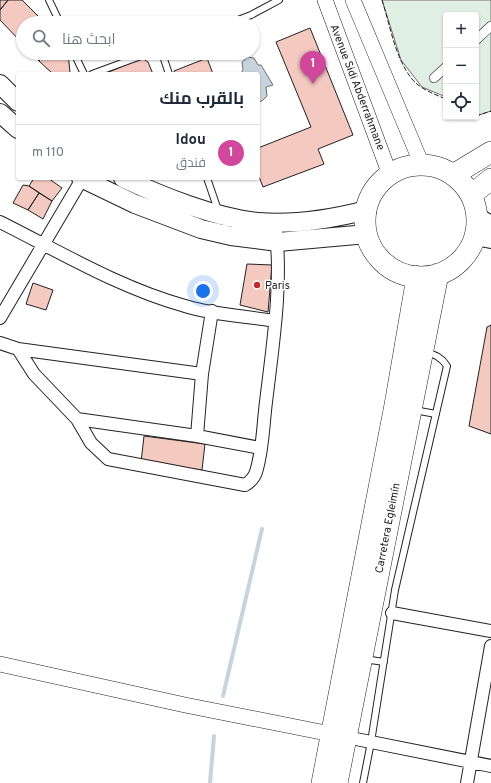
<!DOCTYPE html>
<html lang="ar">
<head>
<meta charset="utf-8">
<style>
  body { margin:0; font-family:Overpass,Cairo,sans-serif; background:#f2f2f3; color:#1f2937; direction:rtl }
  .controls { position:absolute; right:12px; top:12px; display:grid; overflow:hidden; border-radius:4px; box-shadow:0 1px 3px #0004 }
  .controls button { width:36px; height:36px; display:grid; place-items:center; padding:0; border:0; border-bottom:1px solid #e0e1e3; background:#fff; color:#1f2937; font:20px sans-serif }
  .you { position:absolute; left:203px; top:291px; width:14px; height:14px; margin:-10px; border:3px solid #fff; border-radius:50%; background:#1a73e8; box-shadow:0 0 0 6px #1a73e833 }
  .badge { display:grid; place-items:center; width:26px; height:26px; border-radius:50%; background:#c62828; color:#fff; font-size:13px; font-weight:700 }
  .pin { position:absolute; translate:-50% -33px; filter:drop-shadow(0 1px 2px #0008) }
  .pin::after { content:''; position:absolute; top:21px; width:14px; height:12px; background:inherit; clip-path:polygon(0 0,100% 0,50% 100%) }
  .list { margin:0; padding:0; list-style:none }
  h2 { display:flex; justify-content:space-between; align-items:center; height:52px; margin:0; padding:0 16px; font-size:17px }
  h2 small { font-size:13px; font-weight:400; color:#747a83 }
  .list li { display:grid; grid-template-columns:26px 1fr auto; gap:12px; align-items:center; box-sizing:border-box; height:56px; padding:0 16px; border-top:1px solid #e0e1e3 }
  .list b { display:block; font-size:15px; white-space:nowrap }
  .list p { margin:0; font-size:13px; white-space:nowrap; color:#747a83 }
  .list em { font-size:13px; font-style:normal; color:#747a83 }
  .icon { flex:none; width:22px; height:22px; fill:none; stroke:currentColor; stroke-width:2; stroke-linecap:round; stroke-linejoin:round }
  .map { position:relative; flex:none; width:491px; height:783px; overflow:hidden; direction:ltr }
  .search { position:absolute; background:#fff; box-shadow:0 1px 3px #0004; left:16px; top:16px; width:244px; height:44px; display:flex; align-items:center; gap:10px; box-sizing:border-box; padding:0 14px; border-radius:22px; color:#747a83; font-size:15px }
  .panel { position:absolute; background:#fff; box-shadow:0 1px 3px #0004; left:16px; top:72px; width:244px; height:108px; border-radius:4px; direction:rtl }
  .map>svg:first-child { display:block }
  .green { fill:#e0efe3; stroke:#6f6f6f }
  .water { fill:#c7d3dd; stroke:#6f6f6f }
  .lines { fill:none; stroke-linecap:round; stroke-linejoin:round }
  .stream { stroke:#c7d3dd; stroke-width:4 }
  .building { fill:#f3c9c0; stroke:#222 }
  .service-casing { stroke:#222; stroke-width:8 }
  .pedestrian-casing { stroke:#222; stroke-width:10 }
  .minor-casing { stroke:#222; stroke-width:14 }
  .tertiary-casing { stroke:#222; stroke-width:16 }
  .secondary-casing { stroke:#222; stroke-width:20 }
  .trunk-casing { stroke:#222; stroke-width:22 }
  .service { stroke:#fff; stroke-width:6 }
  .pedestrian { stroke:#fff; stroke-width:9 }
  .minor { stroke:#fff; stroke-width:12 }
  .tertiary { stroke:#fff; stroke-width:15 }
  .secondary { stroke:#fff; stroke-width:18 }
  .trunk { stroke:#fff; stroke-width:21 }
  .fence { stroke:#222; stroke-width:1; stroke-dasharray:5 2; stroke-linecap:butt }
  .poi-dot { fill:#c62828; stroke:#fff; stroke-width:1.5 }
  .labels { text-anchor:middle; stroke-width:3; stroke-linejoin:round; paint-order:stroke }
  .street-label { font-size:11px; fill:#222; stroke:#fff }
  .poi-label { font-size:11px; fill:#222; stroke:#fff; text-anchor:start }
</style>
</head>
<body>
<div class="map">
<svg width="491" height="783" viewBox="0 0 491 783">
  <rect width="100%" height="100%" fill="#fff"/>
  <path class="green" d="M 382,0 L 491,0 L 491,111 L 476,116 L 476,15 L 446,15 L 446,97 L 422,87 L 401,60 Z"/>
  <path class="water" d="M 248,57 L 254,58 L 258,65 L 261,65 L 273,85 L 266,87 L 267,96 L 262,101 L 258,102 L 258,74 L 241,74 L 243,69 L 242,62 Z"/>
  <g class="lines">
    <path class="stream" d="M 223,696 L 262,529
      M 210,783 L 214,736"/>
  </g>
  <path class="building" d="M 0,0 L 8,0 L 0,10 Z
    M 8,0 L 22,0 L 45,23 L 23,23 L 23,44 L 0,20 L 0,10 Z
    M 310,28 L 353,135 L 318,149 L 324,164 L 263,187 L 258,174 L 258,148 L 311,127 L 276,42 Z
    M 32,53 L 44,53 L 39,61 Z
    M 44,53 L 68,53 L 70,72 L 68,74 L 53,74 L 39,61 Z
    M 142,58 L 148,62 L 153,74 L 104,74 Z
    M 207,58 L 213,74 L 175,74 L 174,71 Z
    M 34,178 L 48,178 L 62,188 L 52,201 L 29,186 Z
    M 23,185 L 29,186 L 39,193 L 28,210 L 13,203 Z
    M 39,193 L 52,201 L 43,219 L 28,210 Z
    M 247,264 L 272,265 L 268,312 L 240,305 Z
    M 33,283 L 53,290 L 46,310 L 26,304 Z
    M 491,325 L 491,434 L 469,426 L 487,327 Z
    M 144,436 L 205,444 L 202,470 L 141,462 Z"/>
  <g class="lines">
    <g class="service-casing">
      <path id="service" d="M 49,0 L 60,23
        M 230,23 L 251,15 L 279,0
        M 74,53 L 84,74
        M 162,53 L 169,74
        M 92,74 L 149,53
        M 207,178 L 218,210
        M 414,410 L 436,414
        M 364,659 L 384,662
        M 363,783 L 371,742 L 395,590 L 447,366 C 442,358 436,355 426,352"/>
    </g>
    <g class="pedestrian-casing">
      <path id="pedestrian" d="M 476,40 L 491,26
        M 434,78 L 446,67"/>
    </g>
    <g class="minor-casing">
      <path id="minor" d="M 0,222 C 60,252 120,288 185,306 C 214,315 246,316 275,321
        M 0,318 L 82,179
        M 0,343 L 18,349 L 202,374
        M 18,349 L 34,374 L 77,419 L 91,443 L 108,459 L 245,485 C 250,482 254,478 256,472 C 263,450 263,425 266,402 C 273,343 283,282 275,223
        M 77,419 L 197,436 L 260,448
        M 197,436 L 202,374 L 212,311
        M 392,613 L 491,631
        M 346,737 L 491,766
        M 467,783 L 491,646"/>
    </g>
    <g class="tertiary-casing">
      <path id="tertiary" d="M 325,0 L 390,175
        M 353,0 L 422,165
        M 0,664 L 185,705 L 341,736"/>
    </g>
    <g class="secondary-casing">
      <path id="secondary" d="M 0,84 L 18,102
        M 0,113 L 18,129
        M 81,178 L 135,204 L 201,229 L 231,236 L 278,242 L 367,234
        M 123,178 C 161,196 216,218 258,222 C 294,225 332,219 367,210
        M 477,217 L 491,225
        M 475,236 L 491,239"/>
    </g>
    <g class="trunk-casing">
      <path id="trunk" d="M365 221a56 56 0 1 1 112 0a56 56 0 1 1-112 0Z
        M 453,175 L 491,152
        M 471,195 L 491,179
        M 322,783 L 395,405 L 415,289 L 415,276
        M 337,783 L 438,274"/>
    </g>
    <use href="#service" class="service"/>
    <use href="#pedestrian" class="pedestrian"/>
    <use href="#minor" class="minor"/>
    <use href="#tertiary" class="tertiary"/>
    <use href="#secondary" class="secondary"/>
    <use href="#trunk" class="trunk"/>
    <path class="fence" d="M 382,0 C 390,25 395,58 412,79 C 420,89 434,94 446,99
      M 476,116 L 491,111"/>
  </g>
  <circle class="poi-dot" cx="257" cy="285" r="4"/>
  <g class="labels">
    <g class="street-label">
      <text transform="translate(358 87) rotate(69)" y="4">Avenue Sidi Abderrahmane</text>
      <text transform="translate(387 528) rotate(-79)" y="4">Carretera Egleimín</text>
    </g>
    <g class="poi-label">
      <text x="265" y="289">Paris</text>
    </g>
  </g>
</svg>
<div class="controls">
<button>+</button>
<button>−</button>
<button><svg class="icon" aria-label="locate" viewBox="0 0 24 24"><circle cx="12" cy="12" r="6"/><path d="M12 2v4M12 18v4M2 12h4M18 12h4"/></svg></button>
</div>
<div class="you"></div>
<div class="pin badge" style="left:313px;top:84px;background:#d1479c">1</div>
<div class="search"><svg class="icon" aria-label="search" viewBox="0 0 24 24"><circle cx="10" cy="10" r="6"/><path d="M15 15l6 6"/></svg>ابحث هنا</div>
<section class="panel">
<h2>بالقرب منك<small></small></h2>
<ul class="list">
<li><span class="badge" style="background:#d1479c">1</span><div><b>Idou</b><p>فندق</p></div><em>110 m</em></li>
</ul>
</section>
</div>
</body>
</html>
